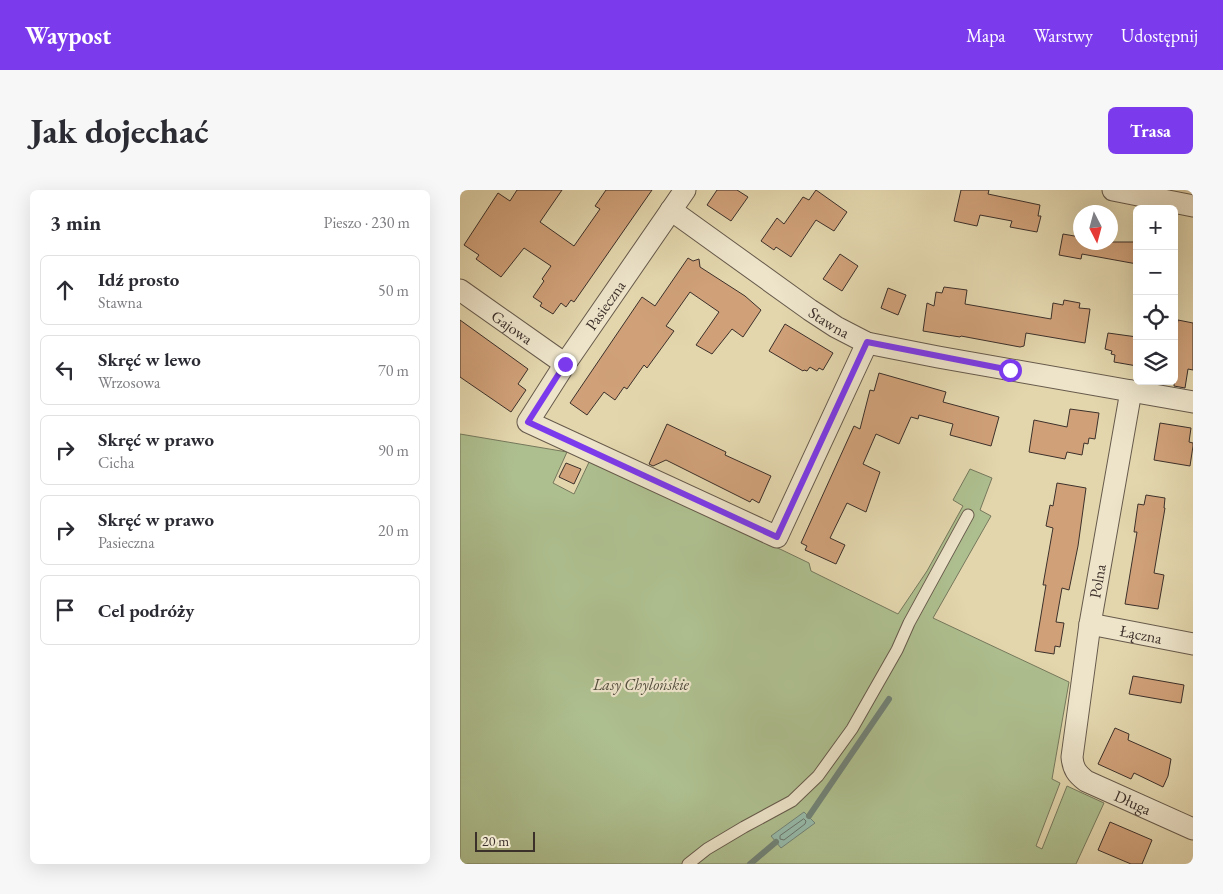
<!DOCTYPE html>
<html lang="pl">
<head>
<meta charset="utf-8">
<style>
  body { margin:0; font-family:"EB Garamond",serif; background:#f7f7f7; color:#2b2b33 }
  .controls { position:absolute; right:15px; top:15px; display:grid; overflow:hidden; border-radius:8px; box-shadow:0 5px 20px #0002 }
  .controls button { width:45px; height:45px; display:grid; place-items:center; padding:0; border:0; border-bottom:1px solid #e1e1e2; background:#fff; color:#2b2b33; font:25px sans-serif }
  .compass { position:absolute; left:613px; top:15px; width:45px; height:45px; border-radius:50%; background:#fff; box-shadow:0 5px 20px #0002; rotate:174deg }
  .scale { position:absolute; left:15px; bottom:12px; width:60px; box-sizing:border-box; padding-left:5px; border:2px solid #3c302a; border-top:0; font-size:14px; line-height:18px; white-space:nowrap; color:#3c302a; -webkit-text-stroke:4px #ede4ca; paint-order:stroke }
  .stop { position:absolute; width:15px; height:15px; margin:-11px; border:4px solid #7c3aed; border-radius:50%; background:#fff }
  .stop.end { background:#7c3aed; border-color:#fff; box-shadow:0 1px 5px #0008 }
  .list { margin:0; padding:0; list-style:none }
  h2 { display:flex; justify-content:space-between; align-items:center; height:65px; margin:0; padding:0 20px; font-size:21px }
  h2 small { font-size:16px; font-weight:400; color:#7c7c81 }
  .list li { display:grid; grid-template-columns:32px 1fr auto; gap:15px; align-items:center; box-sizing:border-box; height:70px; margin:0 10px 10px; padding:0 10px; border:1px solid #e1e1e2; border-radius:8px }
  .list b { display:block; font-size:19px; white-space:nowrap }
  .list p { margin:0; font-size:16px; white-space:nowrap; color:#7c7c81 }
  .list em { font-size:16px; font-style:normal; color:#7c7c81 }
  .icon { flex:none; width:28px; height:28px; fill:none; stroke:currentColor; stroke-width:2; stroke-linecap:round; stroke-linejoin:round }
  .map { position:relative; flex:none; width:733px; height:674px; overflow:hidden; border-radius:8px }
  header { display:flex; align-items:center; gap:30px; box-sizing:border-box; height:70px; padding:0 25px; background:#7c3aed; color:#fff }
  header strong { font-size:24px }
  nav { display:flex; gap:28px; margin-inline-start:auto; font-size:18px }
  .intro { display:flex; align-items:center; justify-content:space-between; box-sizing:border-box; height:120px; padding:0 30px }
  h1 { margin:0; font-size:35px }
  .button { padding:12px 22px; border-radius:8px; background:#7c3aed; color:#fff; font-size:18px; font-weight:700 }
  main { display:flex; gap:30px; padding:0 30px }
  aside { flex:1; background:#fff; border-radius:8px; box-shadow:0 5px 20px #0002 }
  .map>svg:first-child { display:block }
  .green { fill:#aebf8f; stroke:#75785c }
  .water { fill:#95b9a9; stroke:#718276 }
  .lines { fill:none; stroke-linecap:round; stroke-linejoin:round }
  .shore { stroke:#68746a; stroke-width:1 }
  .stream { stroke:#718276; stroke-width:6 }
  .building { fill:#d0a179; stroke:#3c302a }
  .lane-casing { stroke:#665a4b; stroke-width:13 }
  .street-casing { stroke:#665a4b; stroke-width:23 }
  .lane { stroke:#ede4ca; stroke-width:11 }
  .street { stroke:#ede4ca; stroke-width:21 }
  .route { stroke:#7c3aed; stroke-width:6 }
  .labels { text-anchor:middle; stroke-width:4.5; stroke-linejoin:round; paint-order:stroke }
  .street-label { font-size:16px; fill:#3c302a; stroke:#ede4ca }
  .park-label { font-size:16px; font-style:italic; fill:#534d3e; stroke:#ede4ca }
</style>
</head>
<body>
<header>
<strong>Waypost</strong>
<nav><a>Mapa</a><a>Warstwy</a><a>Udostępnij</a></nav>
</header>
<div class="intro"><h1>Jak dojechać</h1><a class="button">Trasa</a></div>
<main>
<aside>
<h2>3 min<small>Pieszo · 230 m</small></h2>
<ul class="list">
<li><svg class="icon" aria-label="ahead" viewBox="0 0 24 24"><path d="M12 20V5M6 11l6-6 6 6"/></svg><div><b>Idź prosto</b><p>Stawna</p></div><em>50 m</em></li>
<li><svg class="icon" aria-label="left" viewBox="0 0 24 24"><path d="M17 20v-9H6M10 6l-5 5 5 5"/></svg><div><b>Skręć w lewo</b><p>Wrzosowa</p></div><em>70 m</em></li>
<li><svg class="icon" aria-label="right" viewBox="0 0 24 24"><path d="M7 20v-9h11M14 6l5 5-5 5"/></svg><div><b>Skręć w prawo</b><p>Cicha</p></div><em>90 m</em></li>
<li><svg class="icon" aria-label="right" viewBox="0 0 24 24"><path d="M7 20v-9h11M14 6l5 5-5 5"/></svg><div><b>Skręć w prawo</b><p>Pasieczna</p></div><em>20 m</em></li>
<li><svg class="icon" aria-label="arrive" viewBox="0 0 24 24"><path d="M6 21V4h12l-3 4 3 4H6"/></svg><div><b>Cel podróży</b></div></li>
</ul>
</aside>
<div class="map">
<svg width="733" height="674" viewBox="0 0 733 674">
  <rect width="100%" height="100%" fill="#e3d6ad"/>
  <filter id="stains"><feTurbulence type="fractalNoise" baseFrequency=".004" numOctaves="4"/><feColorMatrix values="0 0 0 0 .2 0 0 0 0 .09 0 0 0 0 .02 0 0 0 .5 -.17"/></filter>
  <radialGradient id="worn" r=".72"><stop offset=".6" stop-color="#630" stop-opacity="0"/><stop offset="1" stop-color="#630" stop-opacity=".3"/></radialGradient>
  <path class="green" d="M 0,244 L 107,262 L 93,293 L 114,304 L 130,270 L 322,360 L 349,373 L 351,381 L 438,424 L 467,381 L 503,316 L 493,310 L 510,279 L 532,288 L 520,320 L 531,326 L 473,428 L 609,492 L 592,589 L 600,593 L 576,656 L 582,659 L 607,596 L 644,613 L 616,674 L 0,674 Z"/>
  <path class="water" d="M 344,622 L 355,633 L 321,658 L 311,646 Z"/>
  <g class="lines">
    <path class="shore" d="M 344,629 L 346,631 L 345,634 L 324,650 L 320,649 L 320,646 Z"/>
    <path class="stream" d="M 349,626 L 429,509
      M 290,674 L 316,652"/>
  </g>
  <path class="building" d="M 57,0 L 102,0 L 80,32 L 114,56 L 140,19 L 135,16 L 146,0 L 192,0 L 114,112 L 111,110 L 106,117 L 101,113 L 93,124 L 80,116 L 82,113 L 73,107 L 84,91 L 82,89 L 91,76 L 64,58 L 41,87 L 16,69 L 19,65 L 4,55 L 38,3 L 50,11 Z
    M 257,0 L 277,0 L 288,7 L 271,31 L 247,15 Z
    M 356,0 L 387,22 L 374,41 L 356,30 L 331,67 L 316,57 L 314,60 L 301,51 L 317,28 L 324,34 L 343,7 L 349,10 Z
    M 501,0 L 529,0 L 528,4 L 580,15 L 578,26 L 581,26 L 577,42 L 550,37 L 552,31 L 520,25 L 517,36 L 494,31 Z
    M 603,44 L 620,47 L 620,52 L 677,52 L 677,74 L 622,64 L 621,69 L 599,65 Z
    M 380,64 L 398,76 L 382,101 L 363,89 Z
    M 228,68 L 233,71 L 239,69 L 240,77 L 285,106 L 301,120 L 283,147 L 272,139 L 252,164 L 236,155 L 259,122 L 230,102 L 206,136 L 214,141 L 187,178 L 184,175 L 167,199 L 164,197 L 155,210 L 144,202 L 127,225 L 110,213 L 182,107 L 195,116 Z
    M 484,97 L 507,100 L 505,114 L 591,129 L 593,113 L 603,115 L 604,110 L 620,113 L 619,118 L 630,119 L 625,153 L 566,143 L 564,156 L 560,157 L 501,146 L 500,147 L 463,141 L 467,113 L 474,116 L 476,102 L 482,103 Z
    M 428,98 L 446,105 L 438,125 L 421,118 Z
    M 0,130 L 68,179 L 58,194 L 66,200 L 51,222 L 0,187 Z
    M 718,130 L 733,133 L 733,180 L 728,179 L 725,198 L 714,196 L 714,153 Z
    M 325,134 L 373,163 L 363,180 L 359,178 L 357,181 L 350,177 L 347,181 L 344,180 L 343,181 L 309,161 Z
    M 648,143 L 677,147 L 677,176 L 654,172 L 655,165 L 651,164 L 652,161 L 645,159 Z
    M 419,183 L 486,202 L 483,212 L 539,227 L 531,256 L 490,245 L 493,234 L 459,225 L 458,229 L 451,227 L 439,254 L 416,244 L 403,274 L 420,282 L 406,322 L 387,313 L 370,348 L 385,355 L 376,374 L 345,360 L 347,356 L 341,353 L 394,236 L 400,239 L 410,200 L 414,201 Z
    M 610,219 L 639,223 L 635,249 L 629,248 L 628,254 L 624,253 L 622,265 L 607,262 L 605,269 L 569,262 L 574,230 L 607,237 Z
    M 700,233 L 731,238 L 729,252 L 733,253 L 733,256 L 730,276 L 694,270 Z
    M 207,234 L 266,262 L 265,265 L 311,286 L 299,313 L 292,309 L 290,312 L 206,270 L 193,276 L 189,274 Z
    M 106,273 L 121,279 L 114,294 L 99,287 Z
    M 597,293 L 626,298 L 618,356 L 609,400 L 602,398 L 596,432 L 604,433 L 600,457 L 595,456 L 594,464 L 575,461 L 586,395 L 583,395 L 593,338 L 586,336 L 590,315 L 593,316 Z
    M 686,305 L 705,308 L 704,318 L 705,318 L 694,383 L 704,385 L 698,419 L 665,414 L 677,342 L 674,342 L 678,314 L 684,315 Z
    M 673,486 L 724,495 L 721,513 L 669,504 Z
    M 655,538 L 669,544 L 668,550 L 711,569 L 708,586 L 703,597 L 674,583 L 671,589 L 638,574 Z
    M 650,632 L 692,650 L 682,674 L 671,674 L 638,660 Z"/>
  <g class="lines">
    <g class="lane-casing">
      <path id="lane" d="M 228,674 L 247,659 L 284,637 L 332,611 L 358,586 L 392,539 L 437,460 L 449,433 L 508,325"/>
    </g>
    <g class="street-casing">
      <g id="street">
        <path d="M 225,0 L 105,174 L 68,232 L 317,347 L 407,153"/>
        <path d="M 653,0 L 733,16"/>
        <path id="s1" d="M 211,20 L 350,120 L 376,137 L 407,153 L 478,167 L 733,212"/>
        <path id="s2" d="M 0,100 L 105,174"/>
        <path id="s3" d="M 671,201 L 630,434 L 612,567 C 613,579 617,584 626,591 L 733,639"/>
        <path id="s4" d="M 630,434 L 733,454"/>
      </g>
    </g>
    <use href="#lane" class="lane"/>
    <use href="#street" class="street"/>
  </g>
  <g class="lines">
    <path class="route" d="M 105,174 L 68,232 L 317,347 L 407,152 L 550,180"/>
  </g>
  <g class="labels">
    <g class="street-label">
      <text transform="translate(145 115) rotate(-55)" y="6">Pasieczna</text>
      <text dy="6" stroke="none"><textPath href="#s1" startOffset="194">Stawna</textPath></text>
      <text dy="6" stroke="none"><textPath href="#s2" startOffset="64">Gajowa</textPath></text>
      <text transform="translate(637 391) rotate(-80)" y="6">Polna</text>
      <text dy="6" stroke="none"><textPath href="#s4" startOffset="52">Łączna</textPath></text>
      <text dy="6" stroke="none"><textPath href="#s3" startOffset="451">Długa</textPath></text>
    </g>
    <g class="park-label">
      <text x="181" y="500">Lasy Chylońskie</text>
    </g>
  </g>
  <rect width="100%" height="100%" filter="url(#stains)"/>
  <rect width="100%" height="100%" fill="url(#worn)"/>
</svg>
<div class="controls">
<button>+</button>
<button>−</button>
<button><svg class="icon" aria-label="locate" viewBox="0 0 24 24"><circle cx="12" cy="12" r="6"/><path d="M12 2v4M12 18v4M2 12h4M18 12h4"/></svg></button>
<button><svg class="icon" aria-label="layers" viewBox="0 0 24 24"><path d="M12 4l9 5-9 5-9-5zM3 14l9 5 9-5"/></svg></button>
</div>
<svg class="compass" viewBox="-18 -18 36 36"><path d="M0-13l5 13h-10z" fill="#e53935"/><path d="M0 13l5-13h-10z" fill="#7c7c81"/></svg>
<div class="scale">20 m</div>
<div class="stop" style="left:550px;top:180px"></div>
<div class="stop end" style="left:105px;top:174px"></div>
</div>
</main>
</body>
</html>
